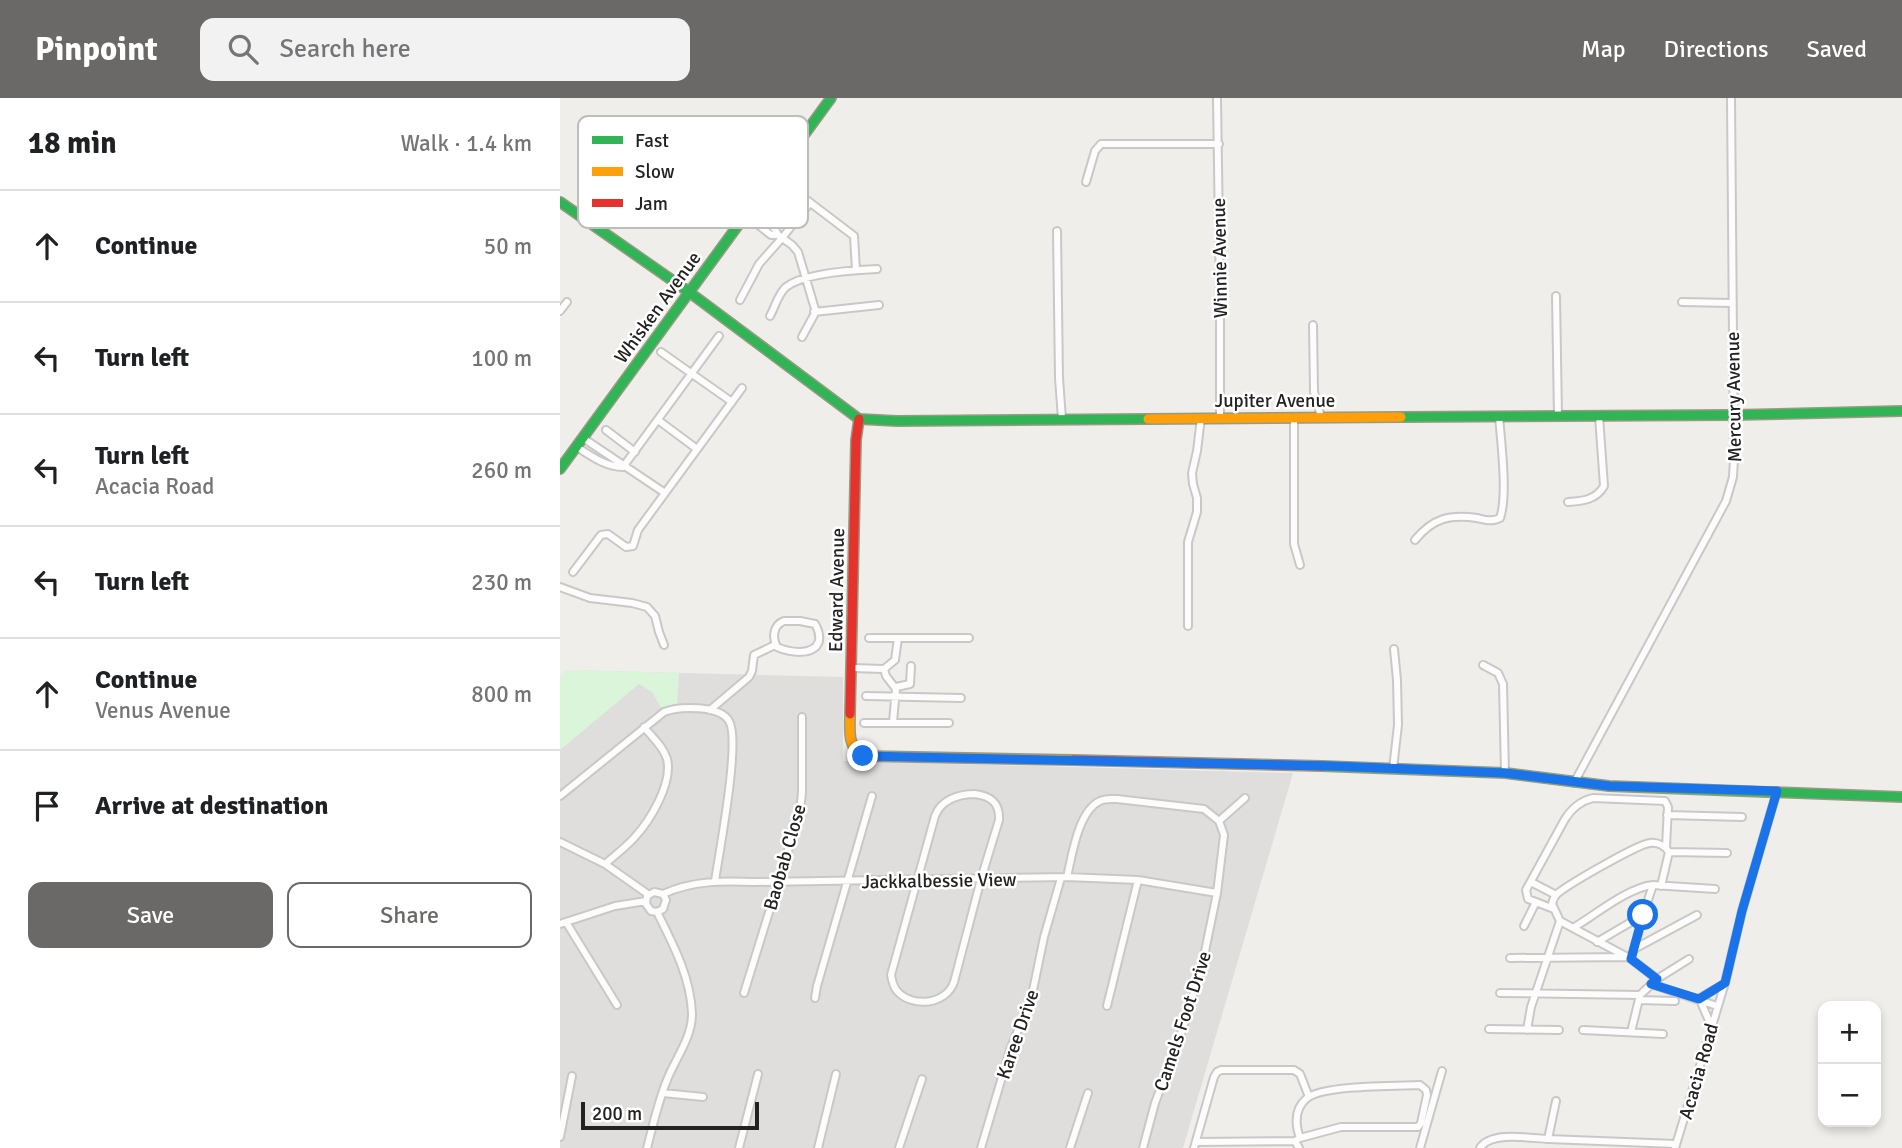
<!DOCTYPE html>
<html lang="en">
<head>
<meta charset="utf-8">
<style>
  body { margin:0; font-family:Signika,sans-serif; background:#f2f2f2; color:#202124 }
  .controls { position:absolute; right:21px; bottom:21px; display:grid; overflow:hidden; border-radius:14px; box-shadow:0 4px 10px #0003 }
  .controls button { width:63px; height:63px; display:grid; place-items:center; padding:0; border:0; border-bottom:2px solid #e0e0e0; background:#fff; color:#202124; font:35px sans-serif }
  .scale { position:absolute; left:21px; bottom:18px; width:178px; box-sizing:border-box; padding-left:7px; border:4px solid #222; border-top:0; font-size:19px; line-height:24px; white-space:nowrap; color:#222; -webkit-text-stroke:5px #fff; paint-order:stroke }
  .stop { position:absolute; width:21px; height:21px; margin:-16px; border:5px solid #1a73e8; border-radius:50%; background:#fff }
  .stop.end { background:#1a73e8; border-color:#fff; box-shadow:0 2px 7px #0008 }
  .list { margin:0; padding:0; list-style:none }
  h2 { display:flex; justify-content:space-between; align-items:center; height:91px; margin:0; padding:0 28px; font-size:30px }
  h2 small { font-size:23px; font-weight:400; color:#757577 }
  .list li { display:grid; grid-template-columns:46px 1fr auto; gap:21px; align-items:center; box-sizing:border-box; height:112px; padding:0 28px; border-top:2px solid #e0e0e0 }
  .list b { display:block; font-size:26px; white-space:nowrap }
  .list p { margin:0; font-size:23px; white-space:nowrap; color:#757577 }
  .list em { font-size:23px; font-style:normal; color:#757577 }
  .actions { display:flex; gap:14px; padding:21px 28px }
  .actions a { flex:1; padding:16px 0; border:2px solid #6a6968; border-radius:14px; text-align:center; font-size:24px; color:#6a6968 }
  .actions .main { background:#6a6968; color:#fff }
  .icon { flex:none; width:38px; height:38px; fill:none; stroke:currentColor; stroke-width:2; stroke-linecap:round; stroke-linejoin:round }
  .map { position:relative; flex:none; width:1342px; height:1050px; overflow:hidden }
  header { display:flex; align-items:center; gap:42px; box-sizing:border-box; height:98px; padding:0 35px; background:#6a6968; color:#fff }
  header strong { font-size:33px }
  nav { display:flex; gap:38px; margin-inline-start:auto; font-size:24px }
  .search { width:490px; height:63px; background:#f2f2f2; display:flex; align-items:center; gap:18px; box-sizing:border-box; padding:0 24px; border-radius:14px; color:#757577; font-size:26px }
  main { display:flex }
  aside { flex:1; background:#fff }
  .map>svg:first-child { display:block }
  .residential { fill:#dfdedc }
  .park { fill:#daf5da }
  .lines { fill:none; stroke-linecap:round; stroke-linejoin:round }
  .street-casing { stroke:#c9c8c7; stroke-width:10 }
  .fast-casing { stroke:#999a82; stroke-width:12 }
  .slow-casing { stroke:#999a82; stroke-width:12 }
  .jam-casing { stroke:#999a82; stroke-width:12 }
  .street { stroke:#fdfcfc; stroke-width:6 }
  .fast { stroke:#30b455; stroke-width:9 }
  .slow { stroke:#ff9f0a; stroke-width:9 }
  .jam { stroke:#e5322d; stroke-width:9 }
  .route { stroke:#1a73e8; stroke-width:9 }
  .labels { text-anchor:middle; stroke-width:5; stroke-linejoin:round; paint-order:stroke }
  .street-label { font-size:19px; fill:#222; stroke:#fff }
  .key { fill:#fff; stroke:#bdbdbd; stroke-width:2 }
  .key-label { font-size:19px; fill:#222 }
</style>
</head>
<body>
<header>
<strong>Pinpoint</strong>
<div class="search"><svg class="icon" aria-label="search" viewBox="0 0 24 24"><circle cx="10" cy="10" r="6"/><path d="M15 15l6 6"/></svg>Search here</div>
<nav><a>Map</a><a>Directions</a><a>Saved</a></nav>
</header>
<main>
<aside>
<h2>18 min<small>Walk · 1.4 km</small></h2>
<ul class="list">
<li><svg class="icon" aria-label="ahead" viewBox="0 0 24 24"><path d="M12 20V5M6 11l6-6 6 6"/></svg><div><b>Continue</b></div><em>50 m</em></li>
<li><svg class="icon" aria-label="left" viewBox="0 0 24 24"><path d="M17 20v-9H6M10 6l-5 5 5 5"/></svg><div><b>Turn left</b></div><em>100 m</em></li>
<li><svg class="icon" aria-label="left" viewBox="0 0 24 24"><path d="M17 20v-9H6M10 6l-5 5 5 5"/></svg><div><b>Turn left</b><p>Acacia Road</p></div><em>260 m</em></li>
<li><svg class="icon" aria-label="left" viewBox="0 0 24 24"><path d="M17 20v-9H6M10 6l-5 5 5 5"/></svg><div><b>Turn left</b></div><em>230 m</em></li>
<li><svg class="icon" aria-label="ahead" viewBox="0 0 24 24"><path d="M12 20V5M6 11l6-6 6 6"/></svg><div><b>Continue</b><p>Venus Avenue</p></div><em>800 m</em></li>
<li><svg class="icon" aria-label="arrive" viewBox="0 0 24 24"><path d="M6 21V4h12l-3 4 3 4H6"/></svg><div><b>Arrive at destination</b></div></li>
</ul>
<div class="actions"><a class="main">Save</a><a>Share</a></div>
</aside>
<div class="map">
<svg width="1342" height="1050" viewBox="0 0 1342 1050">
  <rect width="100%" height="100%" fill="#f0eeeb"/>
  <path class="residential" d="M 6,572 L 283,579 L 283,663 L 733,675 L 623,1050 L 0,1050 L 0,578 Z"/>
  <path class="park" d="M 6,572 L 119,575 L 117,607 L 102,611 L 92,594 L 79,586 L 0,652 L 0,578 Z"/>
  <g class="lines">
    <g class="street-casing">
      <path id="street" d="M 657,0 L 660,202 L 660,320
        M 526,84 L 535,53 L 541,46 L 659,46
        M 227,87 L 294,138 L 296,172
        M 191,110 L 212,126 L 218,137
        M 186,117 L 211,137 L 218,137 L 232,147 L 238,154 L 255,211 L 254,217 L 242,239
        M 497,133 L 499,280 L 502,321
        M 996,198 L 998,318
        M 180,202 L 199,166 L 222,140 L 250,105
        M 1122,204 L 1171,205
        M 0,213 L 7,204
        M 254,214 L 319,207
        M 210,218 C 215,209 218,196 226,189 C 244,175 294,172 317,171
        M 753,227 L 754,294 L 761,319
        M 101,254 L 172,304
        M 734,320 L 734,446 L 740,467
        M 98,322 L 137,351
        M 46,332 L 75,354
        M 23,340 L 105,395
        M 17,349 C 31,358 46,369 63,369
        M 63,369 L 159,238
        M 1008,404 C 1023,403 1036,402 1044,388 L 1039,318
        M 855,442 C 873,420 890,416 917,420 C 926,422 932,424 940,420 C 948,398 941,344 939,318
        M 13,474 L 41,437 L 48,436 L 66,449 L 73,448 L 78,432 L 182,290
        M 0,489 L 30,500 L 72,505 L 87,509 L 95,518 L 99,534 L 104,547
        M 224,523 L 240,523 L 255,526 C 258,531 260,536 259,543 C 254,559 228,554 217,549 C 212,540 213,527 224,523 Z
        M 628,528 L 628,444 L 637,414 L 637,400 L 633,386 L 632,375 L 637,353 L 641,320
        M 309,540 L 338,540 L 335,562 L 324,571
        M 338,540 L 409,540
        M 923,567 L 938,575 L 943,586 L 945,675
        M 292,570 L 324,571 L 326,578 L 336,591 L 333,624
        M 336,589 L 350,586 L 351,568
        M 306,598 L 401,600
        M 150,612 L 189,579 L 192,573 L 194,557 L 215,547
        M 304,625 L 389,625
        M 833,671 L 838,627 L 837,582 L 834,551
        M 1014,685 L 1166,403 L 1173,379 L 1174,361 L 1171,0
        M 415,696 C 431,698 440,705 439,722 L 421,781 L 394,884 C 386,907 352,910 337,893 C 333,888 332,883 331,877 L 375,718 C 381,702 398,696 415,696 Z
        M 0,698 L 104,614 C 119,608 160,607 169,623 C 181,642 159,755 155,783
        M 1107,717 L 1182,719
        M 659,723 L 685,700
        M 0,744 L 45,766 L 89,797
        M 45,766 C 54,758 65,750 74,740 C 90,723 113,685 107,661 C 103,648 92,639 84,629
        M 507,779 C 512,758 518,713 540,703 C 545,700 551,701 557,701 L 644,711 L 659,723 L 664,737 L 657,795 L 642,868 L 620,939 L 595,1005 L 583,1050
        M 971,784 L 996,797
        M 1101,788 L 1109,754
        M 103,796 C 133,782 163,783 195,784 L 507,779 L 578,782 L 657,795
        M 994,811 L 968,801 L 966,792 L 1005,721 C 1012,710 1020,703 1033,700 L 1105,703 L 1108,709 L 1106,749
        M 1000,823 L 1071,861 L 1097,881
        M 6,824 L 57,907
        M 0,826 L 55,808 L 86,803
        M 964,828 L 976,804
        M 1013,830 C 1035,817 1069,789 1093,787 L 1155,791
        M 1037,844 L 1083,817
        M 1074,851 L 1137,817
        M 950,860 L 1067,859
        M 1071,861 L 1086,808 L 1093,787
        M 1091,886 L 1157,908
        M 184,895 L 240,714 L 242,694 L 242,619
        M 940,895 L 1080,897
        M 255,900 L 257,888 L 312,698
        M 1138,901 L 1164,886
        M 1079,902 L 1115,903
        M 1140,902 L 1150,925
        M 547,908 L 578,782
        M 929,931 L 999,932
        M 967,932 L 971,909 L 1000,823 L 992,806 C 994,800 993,800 997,796 C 1007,787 1078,746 1090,745 C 1098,744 1105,748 1109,754 L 1167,755
        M 1023,932 L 1103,936
        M 1071,934 L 1080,897 L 1097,881 L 1129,861
        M 103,995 L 143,999
        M 996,1003 L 988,1041 L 1116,1046
        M 0,1039 L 12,978
        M 735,1043 L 740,1040 L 781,1029 L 858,1029 L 861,1025 L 867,997 L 866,992 L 860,987 C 836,988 764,987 747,1000 C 734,1011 735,1026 740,1040
        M 636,1044 L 735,1043 L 739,1050
        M 87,1050 C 93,1027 98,1004 107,982 C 115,961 132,940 132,916 C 131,880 113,846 97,814 L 91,813 L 86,806 L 87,798 L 94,794 L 103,796 L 106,802 L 103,811 L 97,814
        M 179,1050 L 198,976
        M 258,1050 L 276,976
        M 339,1050 L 362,981
        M 421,1050 L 450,952 L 472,897 L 484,839 L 501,780
        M 510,1050 L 528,995
        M 634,1050 L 654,979 L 657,974 L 661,972 L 734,972 L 740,976 L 749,999
        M 860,1050 L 882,973
        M 920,1050 C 931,1033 969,1040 988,1041
        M 1115,1050 L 1165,885 L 1182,813 L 1217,693"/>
    </g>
    <g class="fast-casing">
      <path id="fast" d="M 0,104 L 129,194 L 299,321 L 337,323 L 588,321
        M 841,319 L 1173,317 L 1342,313
        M 0,371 L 271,0
        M 762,668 L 945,675 L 1049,688 L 1342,699"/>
    </g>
    <g class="slow-casing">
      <path id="slow" d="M 588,321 L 841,319
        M 290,616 C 290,632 287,649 303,658 L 513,662"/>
    </g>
    <g class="jam-casing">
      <path id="jam" d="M 290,616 L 296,342 L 299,321
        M 513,662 L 762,668"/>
    </g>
    <use href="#street" class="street"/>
    <use href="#fast" class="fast"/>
    <use href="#slow" class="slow"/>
    <use href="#jam" class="jam"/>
  </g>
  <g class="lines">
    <path class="route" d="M 303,658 L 772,668 L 945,675 L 1049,688 L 1217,693 L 1182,813 L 1165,885 L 1139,901 L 1091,886 L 1097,881 L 1071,861 L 1083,817"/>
  </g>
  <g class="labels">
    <g class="street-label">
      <text transform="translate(659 160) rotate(-91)" y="7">Winnie Avenue</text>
      <text transform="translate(97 209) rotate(-54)" y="7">Whisken Avenue</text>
      <text transform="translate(1173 299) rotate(-91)" y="7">Mercury Avenue</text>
      <text x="715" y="309">Jupiter Avenue</text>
      <text transform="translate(276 492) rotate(-89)" y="7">Edward Avenue</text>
      <text transform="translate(224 759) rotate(-74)" y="7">Baobab Close</text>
      <text transform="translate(379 782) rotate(-1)" y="7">Jackkalbessie View</text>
      <text transform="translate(622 923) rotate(-72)" y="7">Camels Foot Drive</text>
      <text transform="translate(457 936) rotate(-71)" y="7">Karee Drive</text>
      <text transform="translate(1138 973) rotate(-74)" y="7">Acacia Road</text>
    </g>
  </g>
  <rect x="18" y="18" width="230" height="112" rx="10" class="key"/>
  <rect x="32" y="38" width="31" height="8" fill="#30b455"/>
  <rect x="32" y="69" width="31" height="9" fill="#ff9f0a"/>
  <rect x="32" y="101" width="31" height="8" fill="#e5322d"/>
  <g class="key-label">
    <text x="75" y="49">Fast</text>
    <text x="75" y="80">Slow</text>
    <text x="75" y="112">Jam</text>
  </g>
</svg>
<div class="controls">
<button>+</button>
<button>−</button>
</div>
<div class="scale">200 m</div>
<div class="stop" style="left:1083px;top:817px"></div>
<div class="stop end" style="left:303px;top:658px"></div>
</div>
</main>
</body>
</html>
